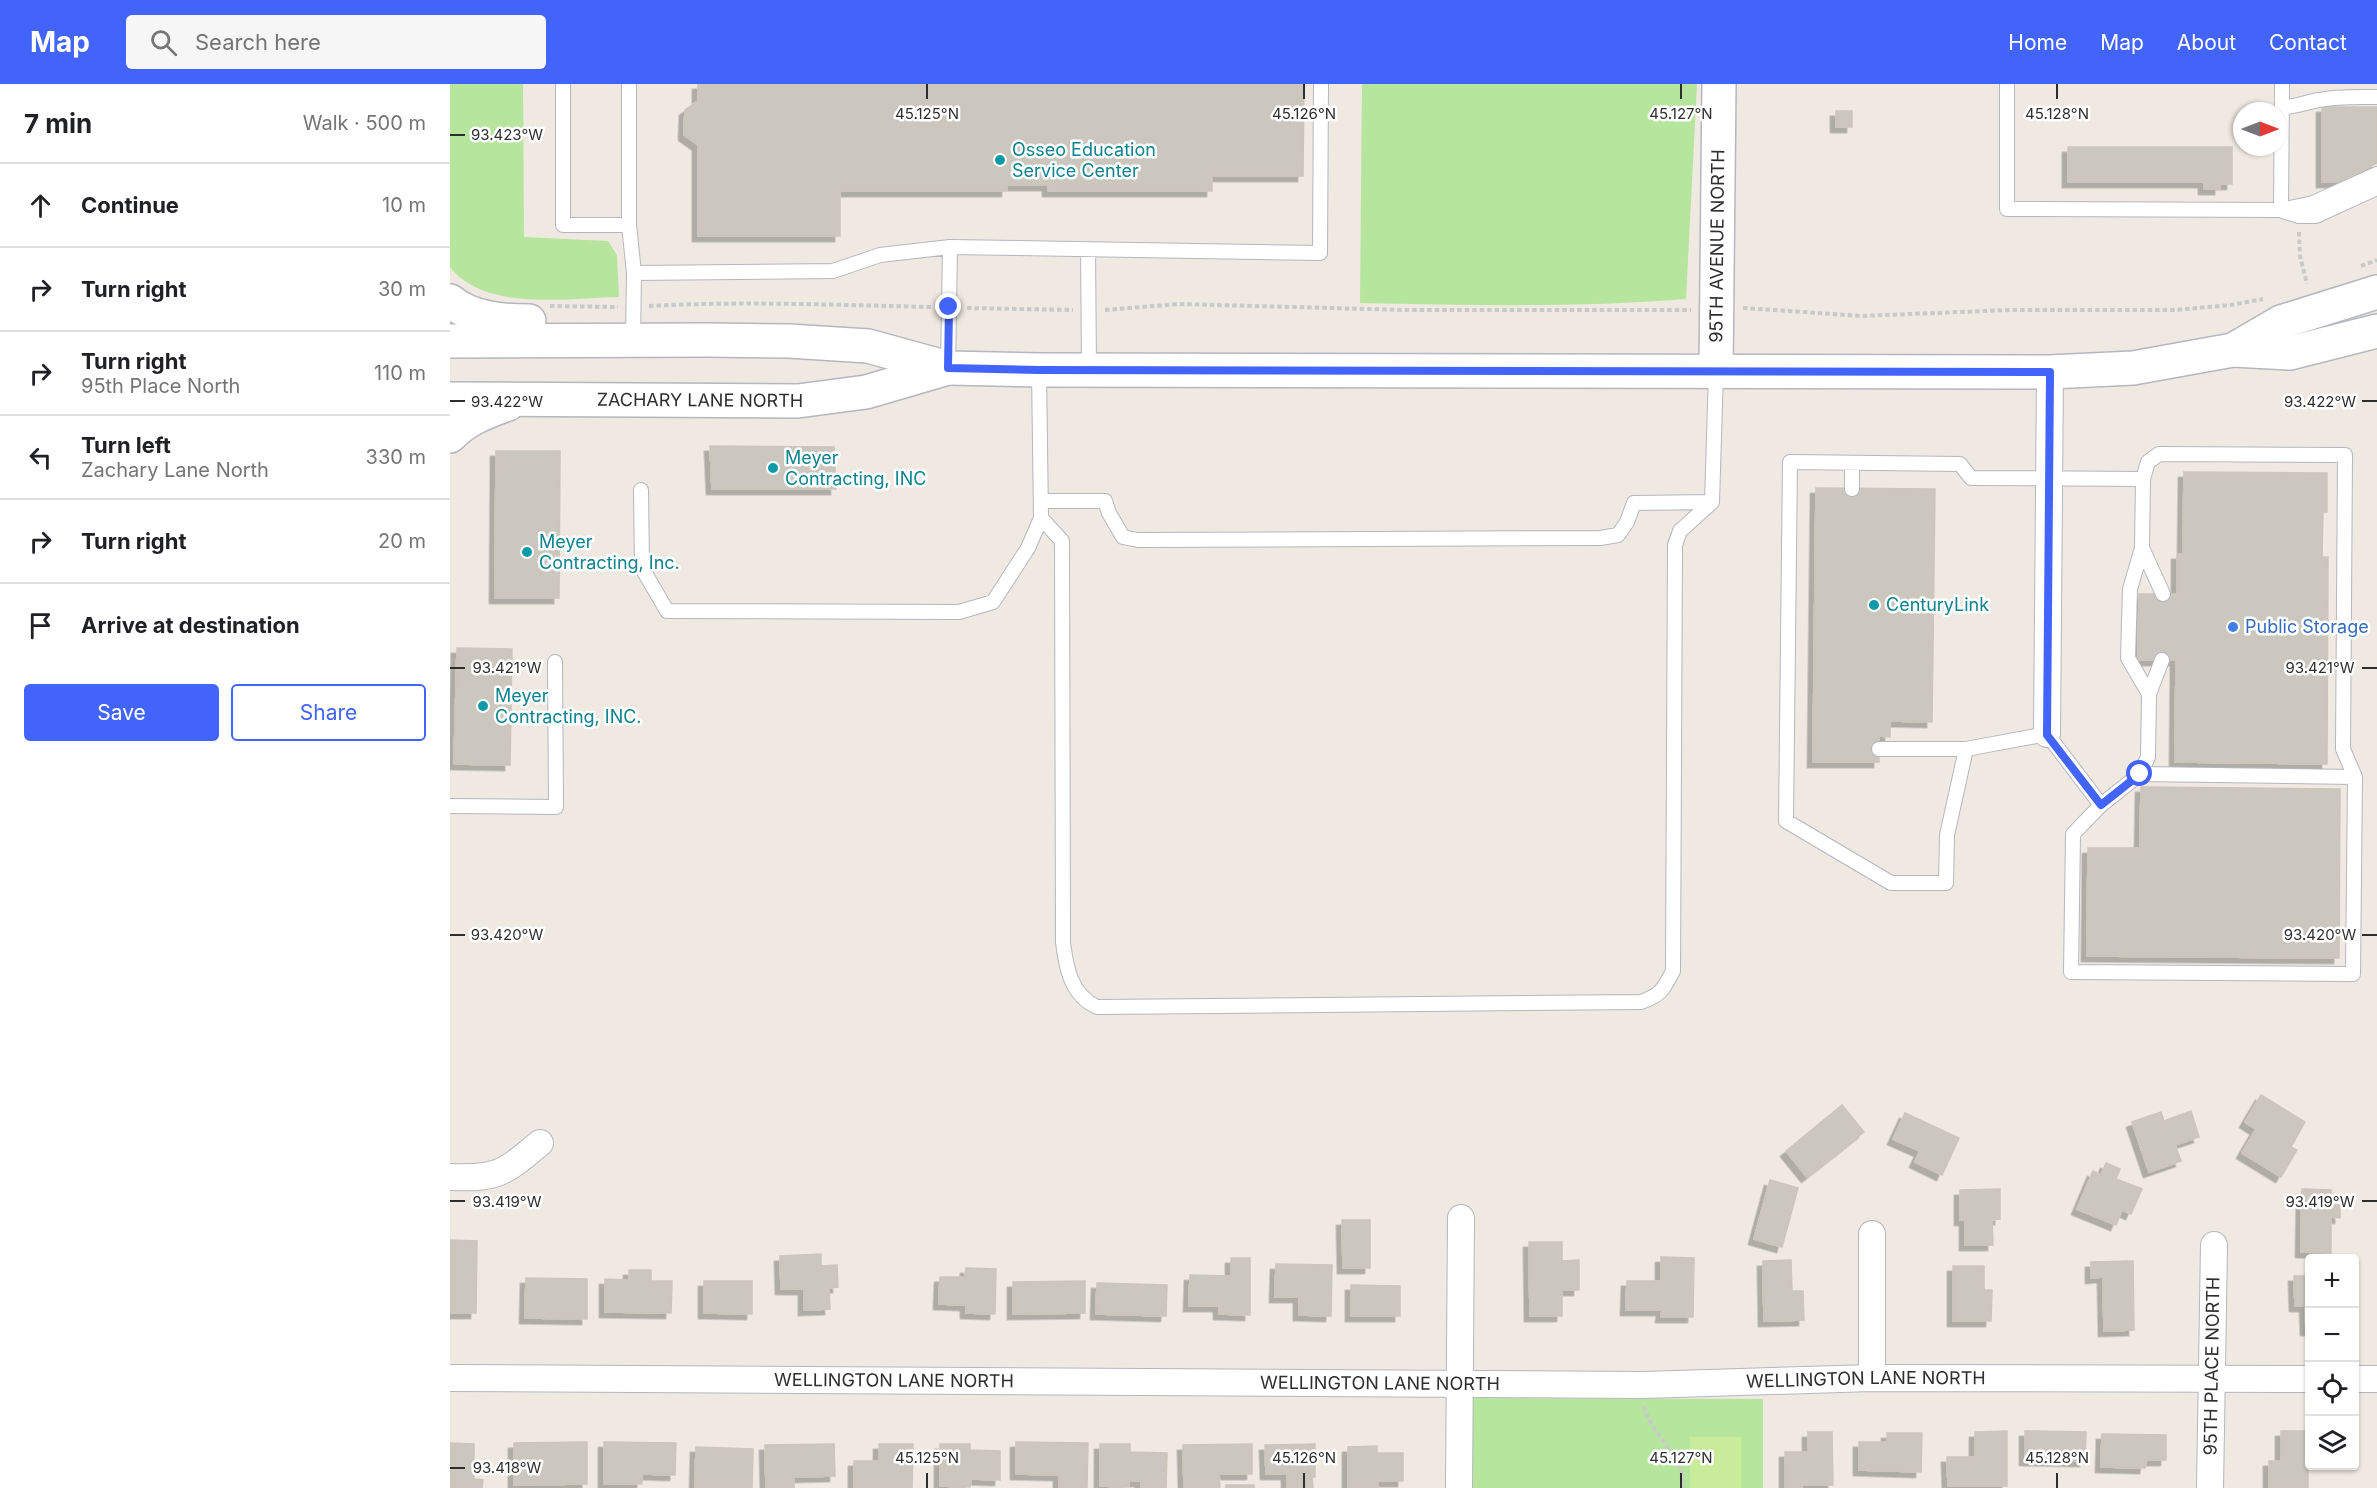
<!DOCTYPE html>
<html lang="en">
<head>
<meta charset="utf-8">
<style>
  body { margin:0; font-family:Inter,sans-serif; background:#f6f6f6; color:#202124 }
  .controls { position:absolute; right:18px; bottom:18px; display:grid; overflow:hidden; border-radius:6px; box-shadow:0 2px 4px #0004 }
  .controls button { width:54px; height:54px; display:grid; place-items:center; padding:0; border:0; border-bottom:2px solid #e0e0e0; background:#fff; color:#202124; font:30px sans-serif }
  .compass { position:absolute; left:1783px; top:18px; width:54px; height:54px; border-radius:50%; background:#fff; box-shadow:0 2px 4px #0004; rotate:90deg }
  .stop { position:absolute; width:18px; height:18px; margin:-14px; border:4px solid #4264fb; border-radius:50%; background:#fff }
  .stop.end { background:#4264fb; border-color:#fff; box-shadow:0 2px 6px #0008 }
  .list { margin:0; padding:0; list-style:none }
  h2 { display:flex; justify-content:space-between; align-items:center; height:78px; margin:0; padding:0 24px; font-size:26px }
  h2 small { font-size:20px; font-weight:400; color:#757577 }
  .list li { display:grid; grid-template-columns:39px 1fr auto; gap:18px; align-items:center; box-sizing:border-box; height:84px; padding:0 24px; border-top:2px solid #e0e0e0 }
  .list b { display:block; font-size:22px; white-space:nowrap }
  .list p { margin:0; font-size:20px; white-space:nowrap; color:#757577 }
  .list em { font-size:20px; font-style:normal; color:#757577 }
  .actions { display:flex; gap:12px; padding:18px 24px }
  .actions a { flex:1; padding:14px 0; border:2px solid #4264fb; border-radius:6px; text-align:center; font-size:21px; color:#4264fb }
  .actions .main { background:#4264fb; color:#fff }
  .icon { flex:none; width:33px; height:33px; fill:none; stroke:currentColor; stroke-width:2; stroke-linecap:round; stroke-linejoin:round }
  .map { position:relative; flex:none; width:1927px; height:1404px; overflow:hidden }
  header { display:flex; align-items:center; gap:36px; box-sizing:border-box; height:84px; padding:0 30px; background:#4264fb; color:#fff }
  header strong { font-size:28px }
  nav { display:flex; gap:33px; margin-inline-start:auto; font-size:21px }
  .search { width:420px; height:54px; background:#f6f6f6; display:flex; align-items:center; gap:15px; box-sizing:border-box; padding:0 21px; border-radius:6px; color:#757577; font-size:22px }
  main { display:flex }
  aside { flex:1; background:#fff }
  .map>svg:first-child { display:block }
  .green { fill:#b6e59e }
  .pitch { fill:#c9ec9a }
  .building { fill:#cbc7bf; stroke:#cbc5ba; stroke-width:1.5; filter:url(#shadow) }
  .lines { fill:none; stroke-linecap:round; stroke-linejoin:round }
  .lane-casing { stroke:#b4b7c1; stroke-width:16 }
  .street-casing { stroke:#b4b7c1; stroke-width:28 }
  .secondary-casing { stroke:#b4b7c1; stroke-width:36 }
  .path { stroke:#c9c9c9; stroke-width:4; stroke-dasharray:4.5 3; stroke-linecap:butt }
  .lane { stroke:#fff; stroke-width:14 }
  .street { stroke:#fff; stroke-width:26 }
  .secondary { stroke:#fff; stroke-width:33 }
  .route { stroke:#4264fb; stroke-width:8 }
  .ticks { fill:none; stroke:#2e2e2e; stroke-width:2 }
  .culture-dot { fill:#0f9aa8; stroke:#fff; stroke-width:2 }
  .shop-dot { fill:#3f7fe0; stroke:#fff; stroke-width:2 }
  .labels { text-anchor:middle; stroke-width:5; stroke-linejoin:round; paint-order:stroke }
  .culture-label { font-size:18px; fill:#0d838f; stroke:#fff; text-anchor:start }
  .street-label { font-size:18px; fill:#2e2e2e; stroke:#fff }
  .shop-label { font-size:18px; fill:#366cbe; stroke:#fff; text-anchor:start }
  .ticks-label { font-size:15px; text-anchor:middle; fill:#2e2e2e; stroke:#fff; stroke-width:5; stroke-linejoin:round; paint-order:stroke }
</style>
</head>
<body>
<header>
<strong>Map</strong>
<div class="search"><svg class="icon" aria-label="search" viewBox="0 0 24 24"><circle cx="10" cy="10" r="6"/><path d="M15 15l6 6"/></svg>Search here</div>
<nav><a>Home</a><a>Map</a><a>About</a><a>Contact</a></nav>
</header>
<main>
<aside>
<h2>7 min<small>Walk · 500 m</small></h2>
<ul class="list">
<li><svg class="icon" aria-label="ahead" viewBox="0 0 24 24"><path d="M12 20V5M6 11l6-6 6 6"/></svg><div><b>Continue</b></div><em>10 m</em></li>
<li><svg class="icon" aria-label="right" viewBox="0 0 24 24"><path d="M7 20v-9h11M14 6l5 5-5 5"/></svg><div><b>Turn right</b></div><em>30 m</em></li>
<li><svg class="icon" aria-label="right" viewBox="0 0 24 24"><path d="M7 20v-9h11M14 6l5 5-5 5"/></svg><div><b>Turn right</b><p>95th Place North</p></div><em>110 m</em></li>
<li><svg class="icon" aria-label="left" viewBox="0 0 24 24"><path d="M17 20v-9H6M10 6l-5 5 5 5"/></svg><div><b>Turn left</b><p>Zachary Lane North</p></div><em>330 m</em></li>
<li><svg class="icon" aria-label="right" viewBox="0 0 24 24"><path d="M7 20v-9h11M14 6l5 5-5 5"/></svg><div><b>Turn right</b></div><em>20 m</em></li>
<li><svg class="icon" aria-label="arrive" viewBox="0 0 24 24"><path d="M6 21V4h12l-3 4 3 4H6"/></svg><div><b>Arrive at destination</b></div></li>
</ul>
<div class="actions"><a class="main">Save</a><a>Share</a></div>
</aside>
<div class="map">
<svg width="1927" height="1404" viewBox="0 0 1927 1404">
  <defs>
    <filter id="shadow"><feDropShadow dx="-5.5" dy="5.5" stdDeviation="0" flood-color="#0004"/></filter>
  </defs>
  <rect width="100%" height="100%" fill="#efe9e1"/>
  <path class="green" d="M 0,0 L 73,0 L 74,153 L 158,157 L 167,171 L 169,213 C 119,214 35,228 0,183 Z
    M 912,0 L 1247,0 L 1236,215 C 1128,224 1018,221 910,219 Z
    M 1023,1314 L 1313,1315 L 1313,1404 L 1022,1404 Z"/>
  <path class="pitch" d="M 1240,1353 L 1291,1353 L 1291,1404 L 1240,1404 Z"/>
  <path class="building" d="M 248,0 L 854,0 L 853,92 L 762,92 L 762,107 L 598,107 L 598,101 L 557,101 L 557,107 L 390,107 L 390,152 L 248,152 L 248,61 L 234,51 L 235,26 L 248,17 Z
    M 1872,23 L 1927,23 L 1927,79 L 1889,98 L 1872,98 Z
    M 1386,27 L 1402,27 L 1402,43 L 1386,43 Z
    M 1618,63 L 1782,63 L 1782,100 L 1770,100 L 1770,105 L 1754,105 L 1754,98 L 1618,98 Z
    M 260,362 L 384,363 L 386,405 L 262,405 Z
    M 46,367 L 110,367 L 109,514 L 45,514 Z
    M 1734,388 L 1877,389 L 1877,428 L 1873,428 L 1872,473 L 1878,473 L 1877,680 L 1725,678 L 1726,576 L 1688,576 L 1689,510 L 1727,510 L 1727,470 L 1733,470 Z
    M 1366,404 L 1485,405 L 1482,638 L 1440,637 L 1440,653 L 1429,652 L 1429,678 L 1363,678 Z
    M 7,564 L 62,565 L 60,681 L 4,680 Z
    M 1691,703 L 1890,705 L 1889,874 L 1637,872 L 1638,764 L 1690,764 Z
    M 1811,1011 L 1855,1038 L 1841,1063 L 1847,1066 L 1831,1093 L 1792,1069 L 1806,1045 L 1795,1038 Z
    M 1392,1021 L 1414,1048 L 1357,1093 L 1336,1067 Z
    M 1741,1027 L 1749,1053 L 1725,1061 L 1731,1077 L 1699,1088 L 1682,1038 L 1711,1028 L 1714,1037 Z
    M 1455,1029 L 1509,1054 L 1492,1091 L 1465,1078 L 1470,1067 L 1443,1055 Z
    M 1656,1079 L 1670,1085 L 1666,1095 L 1692,1105 L 1681,1130 L 1672,1126 L 1666,1141 L 1627,1125 L 1643,1087 L 1651,1091 Z
    M 1320,1096 L 1348,1104 L 1332,1163 L 1304,1155 Z
    M 1550,1105 L 1550,1135 L 1542,1136 L 1543,1161 L 1515,1161 L 1515,1136 L 1510,1136 L 1510,1106 Z
    M 1852,1105 L 1881,1106 L 1881,1121 L 1890,1121 L 1890,1134 L 1881,1133 L 1881,1169 L 1851,1168 Z
    M 892,1136 L 920,1136 L 920,1184 L 893,1184 Z
    M 0,1156 L 27,1157 L 26,1229 L 0,1229 Z
    M 1079,1158 L 1112,1158 L 1112,1177 L 1129,1176 L 1129,1206 L 1112,1206 L 1112,1232 L 1080,1232 Z
    M 371,1170 L 371,1182 L 387,1181 L 388,1203 L 379,1204 L 380,1225 L 354,1226 L 354,1205 L 331,1205 L 330,1172 Z
    M 1211,1173 L 1244,1174 L 1243,1233 L 1211,1233 L 1212,1226 L 1176,1226 L 1177,1197 L 1211,1197 Z
    M 781,1174 L 800,1174 L 800,1231 L 769,1230 L 769,1222 L 739,1222 L 740,1191 L 781,1192 Z
    M 1341,1176 L 1342,1207 L 1353,1207 L 1354,1236 L 1314,1237 L 1313,1177 Z
    M 1683,1177 L 1684,1246 L 1654,1247 L 1653,1193 L 1641,1194 L 1641,1178 Z
    M 826,1180 L 882,1181 L 881,1232 L 849,1231 L 849,1213 L 825,1213 Z
    M 1503,1182 L 1534,1182 L 1534,1206 L 1542,1206 L 1541,1237 L 1503,1237 Z
    M 516,1184 L 546,1185 L 545,1230 L 516,1229 L 516,1221 L 489,1220 L 490,1193 L 515,1193 Z
    M 179,1186 L 201,1186 L 201,1197 L 222,1197 L 221,1229 L 155,1228 L 155,1195 L 179,1196 Z
    M 1844,1192 L 1860,1192 L 1860,1246 L 1856,1246 L 1855,1222 L 1845,1222 Z
    M 76,1194 L 137,1195 L 137,1235 L 75,1234 Z
    M 254,1197 L 302,1197 L 302,1230 L 254,1229 Z
    M 635,1197 L 635,1229 L 563,1230 L 563,1198 Z
    M 647,1199 L 717,1201 L 716,1232 L 646,1230 Z
    M 901,1201 L 950,1202 L 950,1232 L 901,1232 Z
    M 1557,1347 L 1557,1402 L 1498,1402 L 1497,1373 L 1525,1373 L 1525,1348 Z
    M 1575,1347 L 1636,1348 L 1635,1377 L 1575,1376 Z
    M 1831,1347 L 1858,1347 L 1858,1404 L 1819,1404 L 1819,1377 L 1831,1377 Z
    M 1358,1348 L 1382,1348 L 1383,1401 L 1351,1401 L 1352,1404 L 1335,1404 L 1335,1368 L 1358,1368 Z
    M 1437,1349 L 1472,1349 L 1471,1388 L 1409,1386 L 1409,1358 L 1437,1358 Z
    M 1652,1350 L 1716,1351 L 1716,1376 L 1696,1376 L 1695,1384 L 1651,1383 Z
    M 137,1358 L 137,1400 L 64,1401 L 64,1359 Z
    M 154,1358 L 226,1359 L 225,1391 L 192,1390 L 192,1400 L 154,1400 Z
    M 566,1358 L 638,1359 L 637,1404 L 609,1404 L 609,1391 L 566,1390 Z
    M 0,1359 L 24,1360 L 24,1395 L 33,1396 L 32,1404 L 0,1404 Z
    M 384,1360 L 385,1392 L 344,1393 L 344,1404 L 316,1404 L 315,1361 Z
    M 429,1360 L 463,1360 L 462,1404 L 404,1404 L 404,1377 L 429,1377 Z
    M 490,1360 L 520,1360 L 520,1366 L 550,1367 L 550,1396 L 521,1395 L 520,1403 L 490,1402 Z
    M 650,1360 L 680,1360 L 680,1368 L 717,1369 L 716,1404 L 691,1404 L 691,1397 L 679,1397 L 679,1403 L 650,1402 Z
    M 802,1360 L 802,1390 L 769,1390 L 770,1404 L 734,1404 L 733,1361 Z
    M 865,1360 L 865,1393 L 862,1393 L 863,1404 L 837,1404 L 837,1390 L 816,1390 L 815,1361 Z
    M 927,1362 L 927,1369 L 953,1369 L 953,1397 L 928,1397 L 928,1404 L 898,1404 L 898,1363 Z
    M 246,1363 L 303,1365 L 302,1404 L 245,1404 Z
    M 776,1401 L 804,1401 L 804,1404 L 776,1404 Z"/>
  <g class="lines">
    <g class="lane-casing">
      <path id="lane" d="M 113,0 L 113,141 L 179,141
        M 179,0 L 179,141 L 184,189
        M 1557,0 L 1557,125 L 1831,126 L 1863,119 L 1927,90
        M 1832,23 C 1846,23 1856,18 1869,16 C 1888,12 1908,13 1927,13
        M 1831,126 L 1832,0
        M 1833,127 L 1849,132 L 1866,132 L 1927,104
        M 638,165 L 639,285
        M 183,256 L 184,189 L 383,187 L 430,171 L 500,163 L 870,169 L 871,0
        M 498,284 L 500,163
        M 1402,405 L 1402,379
        M 191,406 L 192,484 L 217,527 L 509,528 L 543,518 L 578,464 L 591,434 L 589,286
        M 591,417 L 655,417 L 659,429 L 673,453 L 688,456 L 1150,454 L 1168,451 L 1177,438 L 1184,419 L 1262,418
        M 591,434 L 612,457 L 613,858 C 616,884 621,911 647,923 L 1191,918 C 1211,911 1213,906 1223,887 L 1225,461 L 1230,447 L 1262,418 L 1266,288
        M 1692,464 L 1713,510
        M 1699,610 L 1678,574 L 1680,505 L 1692,464 L 1693,395 L 1698,378 L 1709,370 L 1895,371 L 1893,665 L 1905,693
        M 1429,665 L 1516,665 L 1597,650 L 1651,721 L 1623,750 L 1621,888 L 1903,890 L 1905,693 L 1690,690
        M 1516,665 L 1497,751 L 1496,799 L 1441,799 L 1336,737 L 1340,378 L 1510,380 L 1521,394 L 1693,395
        M 1651,721 L 1690,690 L 1698,673 L 1699,610 L 1712,576
        M 0,722 L 106,723 L 105,578"/>
    </g>
    <g class="street-casing">
      <g id="street">
        <path d="M 1597,650 L 1600,288"/>
        <path d="M 0,1093 C 48,1095 54,1089 90,1059"/>
        <path d="M 1422,1150 L 1422,1294"/>
        <path id="s1" d="M 0,1294 L 1193,1301 L 1422,1294 L 1860,1295"/>
        <path d="M 1904,1295 L 1927,1295"/>
        <path d="M 1009,1404 L 1011,1134"/>
        <path id="s2" d="M 1760,1404 L 1764,1161"/>
      </g>
    </g>
    <g class="secondary-casing">
      <g id="secondary">
        <path d="M 0,217 C 22,235 52,237 79,237"/>
        <path d="M 0,257 L 258,256 L 339,257 L 418,262 L 498,284 L 589,286 L 1600,288 L 1683,284 L 1783,266 L 1840,269 L 1927,247"/>
        <path d="M 1783,266 L 1831,238 L 1927,208"/>
        <path id="s3" d="M 1266,286 L 1269,0"/>
        <path id="s4" d="M 0,315 L 348,317 L 416,308 L 498,284"/>
        <path d="M 0,352 C 16,335 36,328 58,320"/>
      </g>
    </g>
    <path class="path" d="M 1849,148 L 1850,172 L 1857,200
      M 1911,182 L 1927,176
      M 100,222 L 168,223
      M 199,222 C 294,217 388,221 482,223
      M 517,224 L 623,226
      M 1293,224 L 1411,232 L 1559,226 L 1725,226 L 1781,221 L 1813,215
      M 655,226 L 729,220 L 955,226 L 1241,226
      M 1194,1322 C 1201,1352 1237,1373 1232,1404"/>
    <use href="#lane" class="lane"/>
    <use href="#street" class="street"/>
    <use href="#secondary" class="secondary"/>
  </g>
  <g class="lines">
    <path class="route" d="M 499,223 L 498,284 L 589,286 L 1600,288 L 1597,651 L 1651,721 L 1690,690"/>
  </g>
  <path class="ticks" d="M 477,0 L 477,15M 854,0 L 854,15M 1231,0 L 1231,15M 1607,0 L 1607,15M 0,51 L 15,51M 0,317 L 15,317M 1912,317 L 1927,317M 0,584 L 15,584M 1912,584 L 1927,584M 0,851 L 15,851M 1912,851 L 1927,851M 0,1117 L 15,1117M 1912,1117 L 1927,1117M 0,1384 L 15,1384M 477,1389 L 477,1404M 854,1389 L 854,1404M 1231,1389 L 1231,1404M 1607,1389 L 1607,1404"/>
  <g class="culture-dot">
    <circle cx="550" cy="76" r="6"/>
    <circle cx="323" cy="384" r="6"/>
    <circle cx="77" cy="468" r="6"/>
    <circle cx="1424" cy="521" r="6"/>
    <circle cx="33" cy="622" r="6"/>
  </g>
  <circle class="shop-dot" cx="1783" cy="543" r="6"/>
  <g class="labels">
    <g class="culture-label">
      <text x="562" y="72">Osseo Education<tspan x="562" dy="21">Service Center</tspan></text>
      <text x="335" y="380">Meyer<tspan x="335" dy="21">Contracting, INC</tspan></text>
      <text x="89" y="464">Meyer<tspan x="89" dy="21">Contracting, Inc.</tspan></text>
      <text x="1436" y="527">CenturyLink</text>
      <text x="45" y="618">Meyer<tspan x="45" dy="21">Contracting, INC.</tspan></text>
    </g>
    <g class="street-label">
      <text dy="6" stroke="none"><textPath href="#s3" startOffset="124">95TH AVENUE NORTH</textPath></text>
      <text dy="6" stroke="none"><textPath href="#s4" startOffset="250">ZACHARY LANE NORTH</textPath></text>
      <text dy="6" stroke="none"><textPath href="#s2" startOffset="122">95TH PLACE NORTH</textPath></text>
      <text dy="6" stroke="none"><textPath href="#s1" startOffset="444">WELLINGTON LANE NORTH</textPath></text>
      <text dy="6" stroke="none"><textPath href="#s1" startOffset="1416">WELLINGTON LANE NORTH</textPath></text>
      <text dy="6" stroke="none"><textPath href="#s1" startOffset="930">WELLINGTON LANE NORTH</textPath></text>
    </g>
    <g class="shop-label">
      <text x="1795" y="549">Public Storage</text>
    </g>
  </g>
  <g class="ticks-label">
    <text x="477" y="35">45.125°N</text>
    <text x="854" y="35">45.126°N</text>
    <text x="1231" y="35">45.127°N</text>
    <text x="1607" y="35">45.128°N</text>
    <text x="57" y="56">93.423°W</text>
    <text x="1870" y="323">93.422°W</text>
    <text x="57" y="323">93.422°W</text>
    <text x="1870" y="589">93.421°W</text>
    <text x="57" y="589">93.421°W</text>
    <text x="1870" y="856">93.420°W</text>
    <text x="57" y="856">93.420°W</text>
    <text x="1870" y="1123">93.419°W</text>
    <text x="57" y="1123">93.419°W</text>
    <text x="477" y="1379">45.125°N</text>
    <text x="854" y="1379">45.126°N</text>
    <text x="1231" y="1379">45.127°N</text>
    <text x="1607" y="1379">45.128°N</text>
    <text x="57" y="1389">93.418°W</text>
  </g>
</svg>
<div class="controls">
<button>+</button>
<button>−</button>
<button><svg class="icon" aria-label="locate" viewBox="0 0 24 24"><circle cx="12" cy="12" r="6"/><path d="M12 2v4M12 18v4M2 12h4M18 12h4"/></svg></button>
<button><svg class="icon" aria-label="layers" viewBox="0 0 24 24"><path d="M12 4l9 5-9 5-9-5zM3 14l9 5 9-5"/></svg></button>
</div>
<svg class="compass" viewBox="-18 -18 36 36"><path d="M0-13l5 13h-10z" fill="#e53935"/><path d="M0 13l5-13h-10z" fill="#757577"/></svg>
<div class="stop" style="left:1690px;top:690px"></div>
<div class="stop end" style="left:499px;top:223px"></div>
</div>
</main>
</body>
</html>
